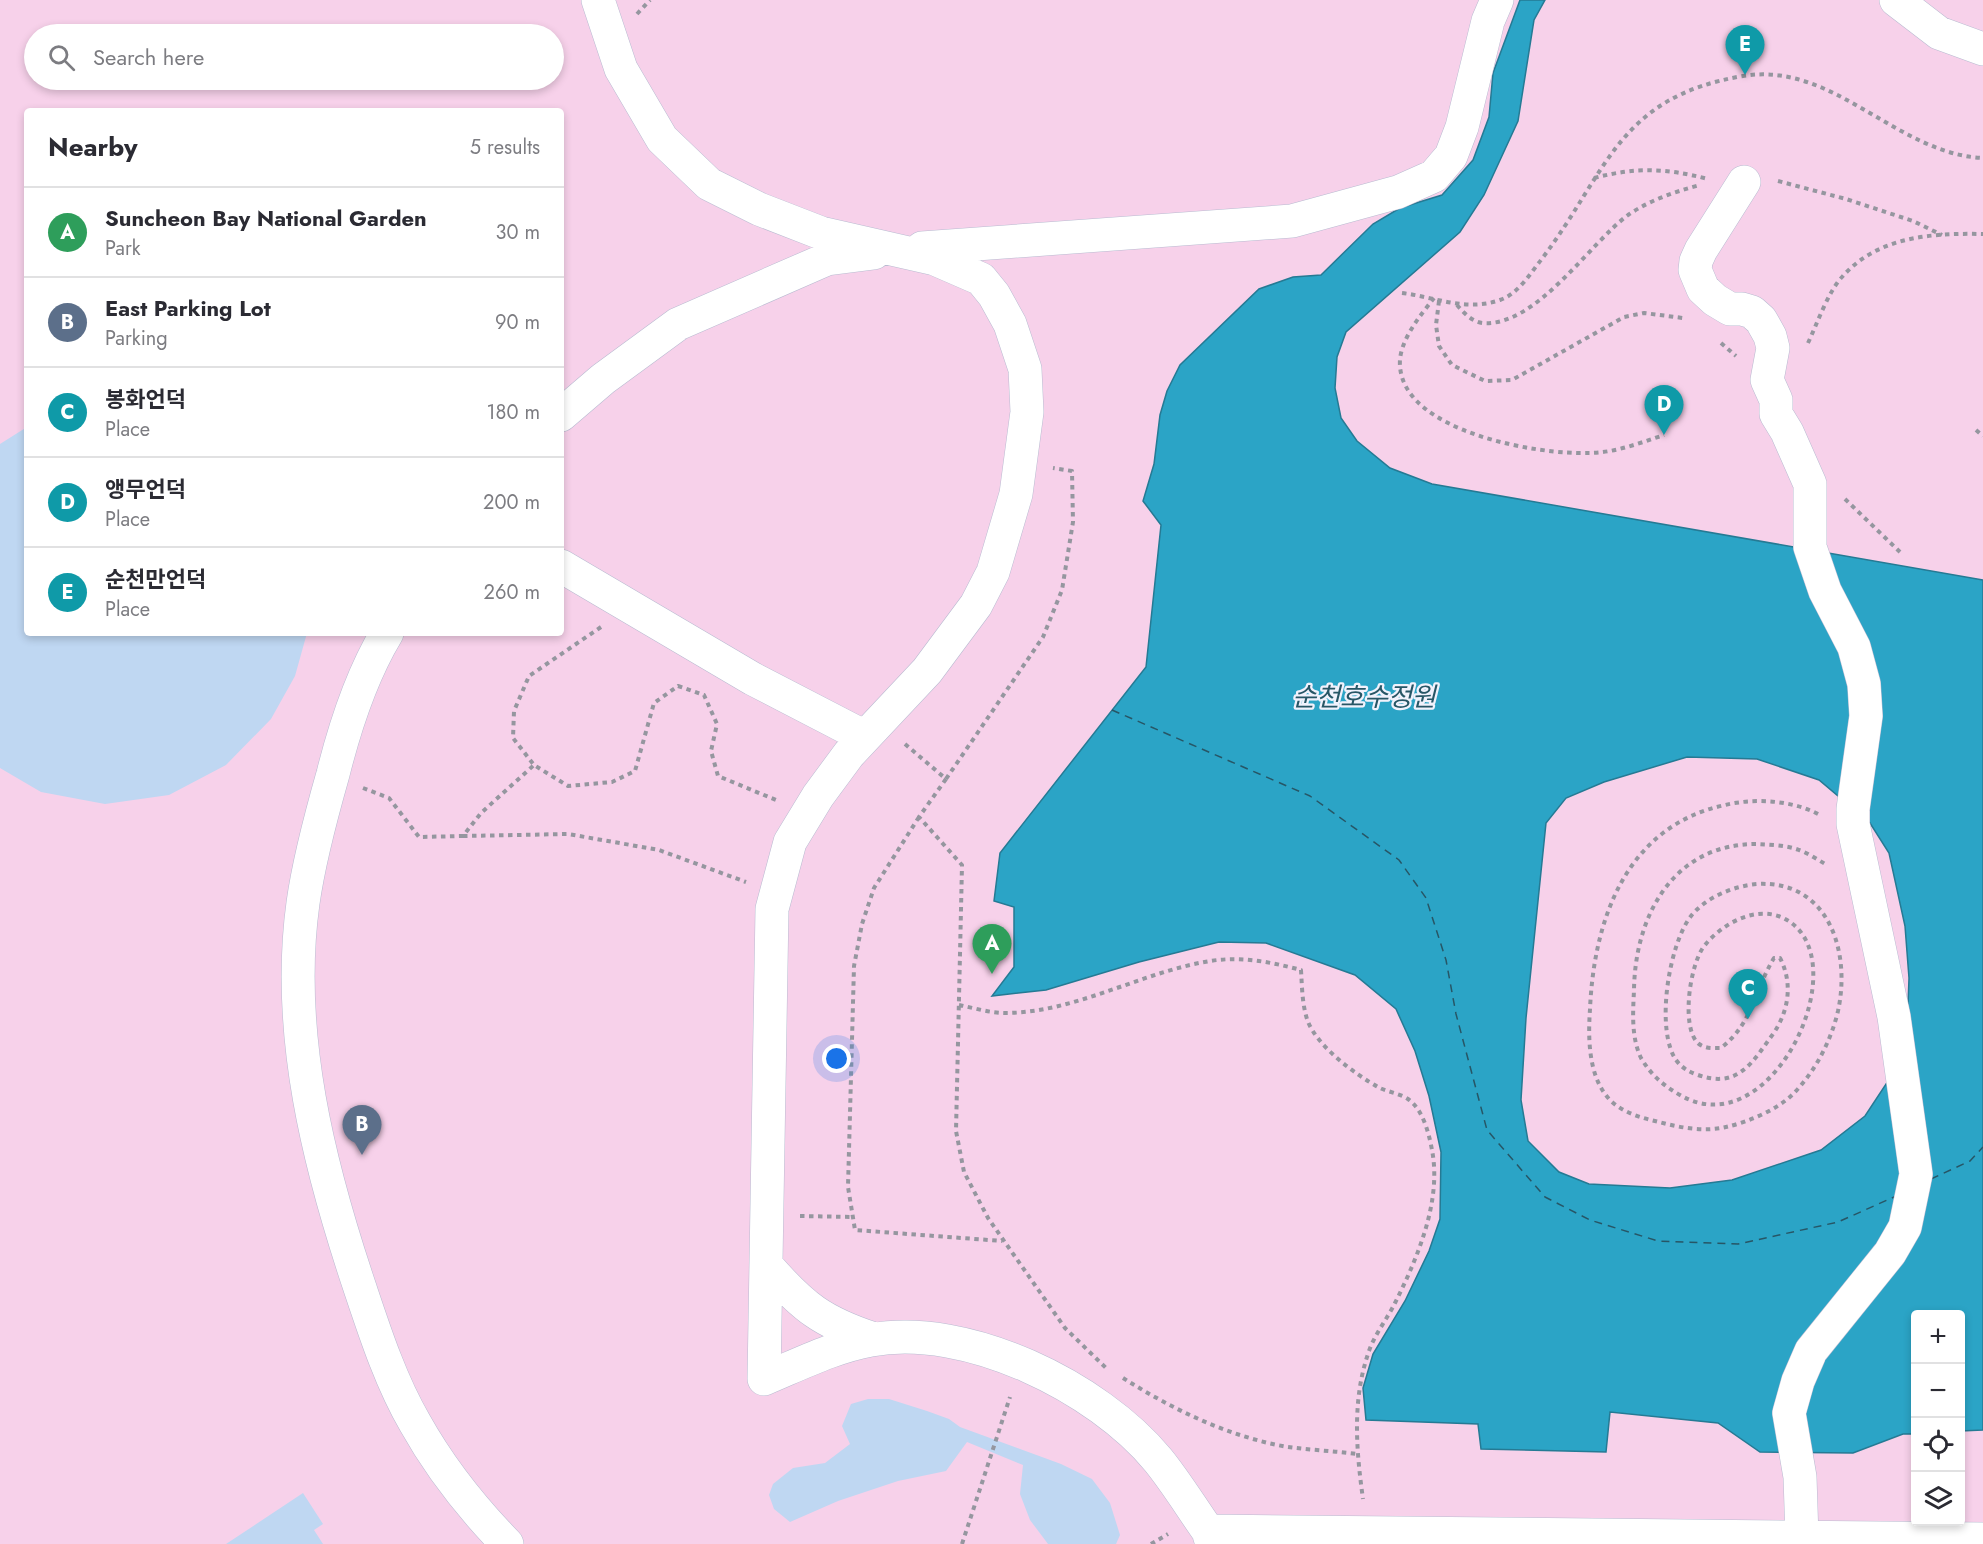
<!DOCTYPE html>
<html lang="en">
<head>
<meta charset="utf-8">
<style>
  body { margin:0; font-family:Jost,"Noto Sans KR",sans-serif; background:#f7f7f7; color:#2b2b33 }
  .controls { position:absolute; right:18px; bottom:18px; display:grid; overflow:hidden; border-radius:6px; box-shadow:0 3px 9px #0003 }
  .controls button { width:54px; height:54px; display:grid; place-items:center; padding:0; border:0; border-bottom:2px solid #e1e1e2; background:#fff; color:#2b2b33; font:30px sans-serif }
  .you { position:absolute; left:837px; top:1059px; width:21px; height:21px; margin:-15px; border:4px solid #fff; border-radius:50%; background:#1a73e8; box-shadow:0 0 0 9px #1a73e833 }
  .badge { display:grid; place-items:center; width:39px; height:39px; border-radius:50%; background:#ea580c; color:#fff; font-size:20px; font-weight:700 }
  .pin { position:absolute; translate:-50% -50px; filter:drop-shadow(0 2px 3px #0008) }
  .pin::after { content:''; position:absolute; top:32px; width:21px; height:18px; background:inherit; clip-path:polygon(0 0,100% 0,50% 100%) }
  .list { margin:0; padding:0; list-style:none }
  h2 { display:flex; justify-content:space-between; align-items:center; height:78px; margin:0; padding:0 24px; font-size:26px }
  h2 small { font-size:20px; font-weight:400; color:#7c7c81 }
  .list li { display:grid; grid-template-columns:39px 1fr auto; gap:18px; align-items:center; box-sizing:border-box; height:90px; padding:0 24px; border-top:2px solid #e1e1e2 }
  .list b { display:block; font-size:22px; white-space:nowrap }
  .list p { margin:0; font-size:20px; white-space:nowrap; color:#7c7c81 }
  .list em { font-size:20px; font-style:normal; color:#7c7c81 }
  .icon { flex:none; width:33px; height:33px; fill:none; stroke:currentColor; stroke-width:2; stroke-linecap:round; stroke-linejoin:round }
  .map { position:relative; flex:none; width:1983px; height:1544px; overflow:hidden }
  .search { position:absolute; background:#fff; box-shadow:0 3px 9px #0003; left:24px; top:24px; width:540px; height:66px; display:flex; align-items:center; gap:15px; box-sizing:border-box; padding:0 21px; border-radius:33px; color:#7c7c81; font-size:22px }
  .panel { position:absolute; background:#fff; box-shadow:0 3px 9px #0003; left:24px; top:108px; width:540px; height:528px; border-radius:6px }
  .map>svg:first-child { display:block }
  .green { fill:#f7d1ea; fill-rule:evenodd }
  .water { fill:#2ba4c6; stroke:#257a94; stroke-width:1.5; fill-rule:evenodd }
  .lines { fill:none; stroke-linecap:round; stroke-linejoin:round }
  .ferry { stroke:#275666; stroke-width:1.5; stroke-dasharray:8 6; stroke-linecap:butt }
  .building { fill:#bfd7f2 }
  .minor-casing { stroke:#b9bbd1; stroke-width:34 }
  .path { stroke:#95969f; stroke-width:4; stroke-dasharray:4.5 4.5; stroke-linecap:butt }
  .minor { stroke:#fff; stroke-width:33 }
  .labels { text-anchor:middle; stroke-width:4.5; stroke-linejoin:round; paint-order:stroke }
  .water-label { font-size:26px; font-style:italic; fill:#275666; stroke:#f1f2fc }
</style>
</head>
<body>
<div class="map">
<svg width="1983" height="1544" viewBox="0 0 1983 1544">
  <rect width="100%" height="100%" fill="#f1f2fc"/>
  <path class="green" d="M 0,0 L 1983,0 L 1983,1544 L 0,1544 ZM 34,34 L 554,34 L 554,80 L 34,80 ZM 27,111 L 561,111 L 561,633 L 27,633 ZM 1916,1314 L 1960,1314 L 1960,1522 L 1916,1522 Z"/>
  <path class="water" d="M 1520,0 L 1545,0 L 1534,20 L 1518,121 L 1484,195 L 1460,232 L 1346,332 L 1337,357 L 1335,388 L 1341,418 L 1357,441 L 1390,468 L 1432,484 L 1983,580 L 1983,1430 L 1961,1431 L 1960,1314 L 1916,1314 L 1915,1434 L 1903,1434 L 1853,1453 L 1760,1452 L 1718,1423 L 1610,1412 L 1606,1452 L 1481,1449 L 1478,1424 L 1366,1420 L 1363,1388 L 1373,1354 L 1405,1301 L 1429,1251 L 1440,1219 L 1441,1152 L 1429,1096 L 1415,1051 L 1396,1009 L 1355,975 L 1266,943 L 1219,942 L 1139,962 L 1046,990 L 992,996 L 1014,967 L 1014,907 L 994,901 L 1000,853 L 1146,667 L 1161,525 L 1143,501 L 1154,464 L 1160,415 L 1167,391 L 1180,365 L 1259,289 L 1293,277 L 1321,275 L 1373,224 L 1400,208 L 1442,195 L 1473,160 L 1489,117 L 1493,73 ZM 1687,757 L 1757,759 L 1819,780 L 1870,823 L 1889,853 L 1905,926 L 1909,978 L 1907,1034 L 1898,1066 L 1865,1116 L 1821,1150 L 1732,1180 L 1670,1188 L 1589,1184 L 1559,1172 L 1528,1141 L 1521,1100 L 1526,1018 L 1546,823 L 1566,798 L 1604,782 Z"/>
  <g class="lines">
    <path class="ferry" d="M 1112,710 L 1310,796 L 1399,860 L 1426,898 L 1446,960 L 1456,1014 L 1487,1130 L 1545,1197 L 1590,1220 L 1658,1241 L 1738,1244 L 1838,1222 L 1894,1197
      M 1931,1179 L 1970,1161 L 1983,1147"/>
  </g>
  <path class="building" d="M 27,427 L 27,633 L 307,633 L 295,676 L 271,719 L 226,765 L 169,795 L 105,804 L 41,792 L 0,768 L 0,444 Z
    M 868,1399 L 889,1399 L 927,1411 L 949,1419 L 960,1427 L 1061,1464 L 1092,1479 L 1110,1503 L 1120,1535 L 1116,1544 L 1048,1544 L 1030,1520 L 1020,1494 L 1023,1465 L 967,1442 L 946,1471 L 898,1481 L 838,1501 L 790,1522 L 774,1509 L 769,1495 L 773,1484 L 793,1468 L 825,1463 L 850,1444 L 842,1426 L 851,1404 Z
    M 303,1493 L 323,1524 L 314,1530 L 323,1544 L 226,1544 Z"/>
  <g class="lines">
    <g class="minor-casing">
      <path id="minor" d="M 598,0 L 621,69 L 662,139 L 709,184 L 759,209 L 821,233 L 935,259 L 981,279 L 994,295 L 1010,324 L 1025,369 L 1027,412 L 1016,494 L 993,572 L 976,605 L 927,671 L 849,754 L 818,796 L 790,842 L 772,909 L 764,1379 C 800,1364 833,1347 871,1340 C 966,1322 1098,1387 1158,1460 C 1176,1482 1191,1507 1208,1531 L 1212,1544
        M 1896,0 L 1939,33 L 1983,49
        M 1744,182 L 1701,250 L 1696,261 L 1695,270 L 1703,289 L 1715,300 L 1730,309 L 1742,309 L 1752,312 L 1761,320 L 1770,336 L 1773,348 L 1767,380 L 1776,400 L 1776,414 L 1787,432 L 1810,484 L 1810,547 L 1825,591 L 1854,647 L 1864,684 L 1866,716 L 1853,809 L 1853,824 L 1894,1017 L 1916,1174 L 1905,1227 L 1890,1253 L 1811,1351 L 1798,1381 L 1789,1413 L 1800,1477 L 1802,1537
        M 922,248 L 1292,221 L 1398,192 L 1434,176 L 1451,156 L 1462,127 L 1488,21 L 1497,0
        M 561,415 L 603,379 L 678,324 L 827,259 L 874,253
        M 561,566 L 753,679 L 865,737
        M 387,633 C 361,676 345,726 333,774 C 321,816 309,860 303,903 C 285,1033 319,1166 360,1288 C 375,1333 391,1382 415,1423 C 439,1466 473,1509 507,1544
        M 767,1266 C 803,1307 822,1322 874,1339
        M 1208,1531 L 1983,1539"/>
    </g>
    <path class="path" d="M 637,14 L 650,0
      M 1594,178 C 1636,167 1665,168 1708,179
      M 1778,181 L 1846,199 L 1913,221 L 1942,235
      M 1402,293 C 1435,297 1466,312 1500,300 C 1518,294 1530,274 1541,260 C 1608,172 1617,97 1743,76 C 1834,61 1896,154 1983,158
      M 1434,298 C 1420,316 1398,342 1400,366 C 1404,432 1538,455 1589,453 C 1614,453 1640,443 1664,435
      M 1439,301 L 1436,325 L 1439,346 L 1452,365 L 1485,381 L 1512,380 L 1624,317 L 1644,313 L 1683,318
      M 1457,305 C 1464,313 1472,322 1483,323 C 1536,327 1590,243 1628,215 C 1650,200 1674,192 1700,185
      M 1721,343 L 1736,356
      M 1808,343 C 1817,324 1828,292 1842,277 C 1878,236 1932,233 1983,234
      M 1976,430 L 1983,436
      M 1845,499 L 1900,552
      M 601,627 L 529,676 L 514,711 L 513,738 L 534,765 L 568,786 L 612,782 L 635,771 L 654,703 L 678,686 L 704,695 L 717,724 L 711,751 L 718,776 L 776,800
      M 905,744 L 946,779 L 1043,637 L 1062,590 L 1073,522 L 1072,471 L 1053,468
      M 946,779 L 919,817 L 962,865 L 956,1131 L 964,1172 L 988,1218 L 1065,1328 L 1106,1368
      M 363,788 L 389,798 L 419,837 L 463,836 L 481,813 L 534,765
      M 1818,814 C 1791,800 1754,798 1725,805 C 1627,826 1594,918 1590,1009 C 1588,1038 1588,1077 1610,1100 C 1623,1113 1642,1118 1659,1122 C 1681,1128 1705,1132 1726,1127 C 1748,1122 1777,1110 1793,1094 C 1815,1072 1831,1041 1838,1011 C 1851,952 1829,880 1757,884 C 1734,886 1706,897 1691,916 C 1669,944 1655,1029 1676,1060 C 1682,1068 1689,1072 1698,1075 C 1738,1089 1752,1063 1773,1034 C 1789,1011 1793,983 1780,958 L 1774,958 C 1754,991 1753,1023 1721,1048 C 1714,1048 1706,1049 1699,1044 C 1680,1029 1690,962 1705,945 C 1722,924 1754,906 1781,917 C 1863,952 1774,1150 1680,1095 C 1664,1086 1651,1075 1641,1058 C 1631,1037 1633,1012 1634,990 C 1635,915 1674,843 1758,844 C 1771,845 1786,845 1799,850 C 1808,853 1818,860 1827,865
      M 919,817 L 874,888 L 862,924 L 854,966 L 848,1187 L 855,1230 L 1002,1241
      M 463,836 L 568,834 L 659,850 L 746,882
      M 959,1005 C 974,1008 990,1013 1005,1013 C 1075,1013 1141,972 1210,961 C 1241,956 1271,962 1301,970 C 1302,986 1302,1003 1307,1019 C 1316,1046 1355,1074 1378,1087 C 1387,1092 1399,1093 1408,1099 C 1424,1110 1430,1137 1433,1156 C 1440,1205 1417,1259 1395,1303 C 1387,1319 1375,1334 1369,1351 C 1352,1399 1356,1449 1363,1499
      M 800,1216 L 853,1217
      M 1123,1378 C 1172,1409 1229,1437 1288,1447 C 1310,1450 1334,1451 1357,1454
      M 962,1544 L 1010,1397
      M 1151,1544 L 1168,1534"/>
    <use href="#minor" class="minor"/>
  </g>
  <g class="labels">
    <g class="water-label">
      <text x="1364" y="706">순천호수정원</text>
    </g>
  </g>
</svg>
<div class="controls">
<button>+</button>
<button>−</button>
<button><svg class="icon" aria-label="locate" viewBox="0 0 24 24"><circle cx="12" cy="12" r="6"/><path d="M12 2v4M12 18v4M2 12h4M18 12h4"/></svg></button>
<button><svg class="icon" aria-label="layers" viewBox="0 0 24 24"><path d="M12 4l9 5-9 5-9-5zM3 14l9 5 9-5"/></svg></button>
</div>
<div class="you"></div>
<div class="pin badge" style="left:992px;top:974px;background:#2e9e5b">A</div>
<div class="pin badge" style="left:362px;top:1155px;background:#5c6f8a">B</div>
<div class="pin badge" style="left:1748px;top:1019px;background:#0f9aa8">C</div>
<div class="pin badge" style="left:1664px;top:435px;background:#0f9aa8">D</div>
<div class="pin badge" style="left:1745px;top:75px;background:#0f9aa8">E</div>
<div class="search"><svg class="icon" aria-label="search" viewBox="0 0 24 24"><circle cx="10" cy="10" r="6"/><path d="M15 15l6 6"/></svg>Search here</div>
<section class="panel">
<h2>Nearby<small>5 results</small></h2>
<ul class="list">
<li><span class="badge" style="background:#2e9e5b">A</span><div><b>Suncheon Bay National Garden</b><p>Park</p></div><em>30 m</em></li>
<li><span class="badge" style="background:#5c6f8a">B</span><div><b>East Parking Lot</b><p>Parking</p></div><em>90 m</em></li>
<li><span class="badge" style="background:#0f9aa8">C</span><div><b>봉화언덕</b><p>Place</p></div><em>180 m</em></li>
<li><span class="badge" style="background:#0f9aa8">D</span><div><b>앵무언덕</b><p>Place</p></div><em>200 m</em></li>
<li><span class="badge" style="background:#0f9aa8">E</span><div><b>순천만언덕</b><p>Place</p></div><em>260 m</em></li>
</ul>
</section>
</div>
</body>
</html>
